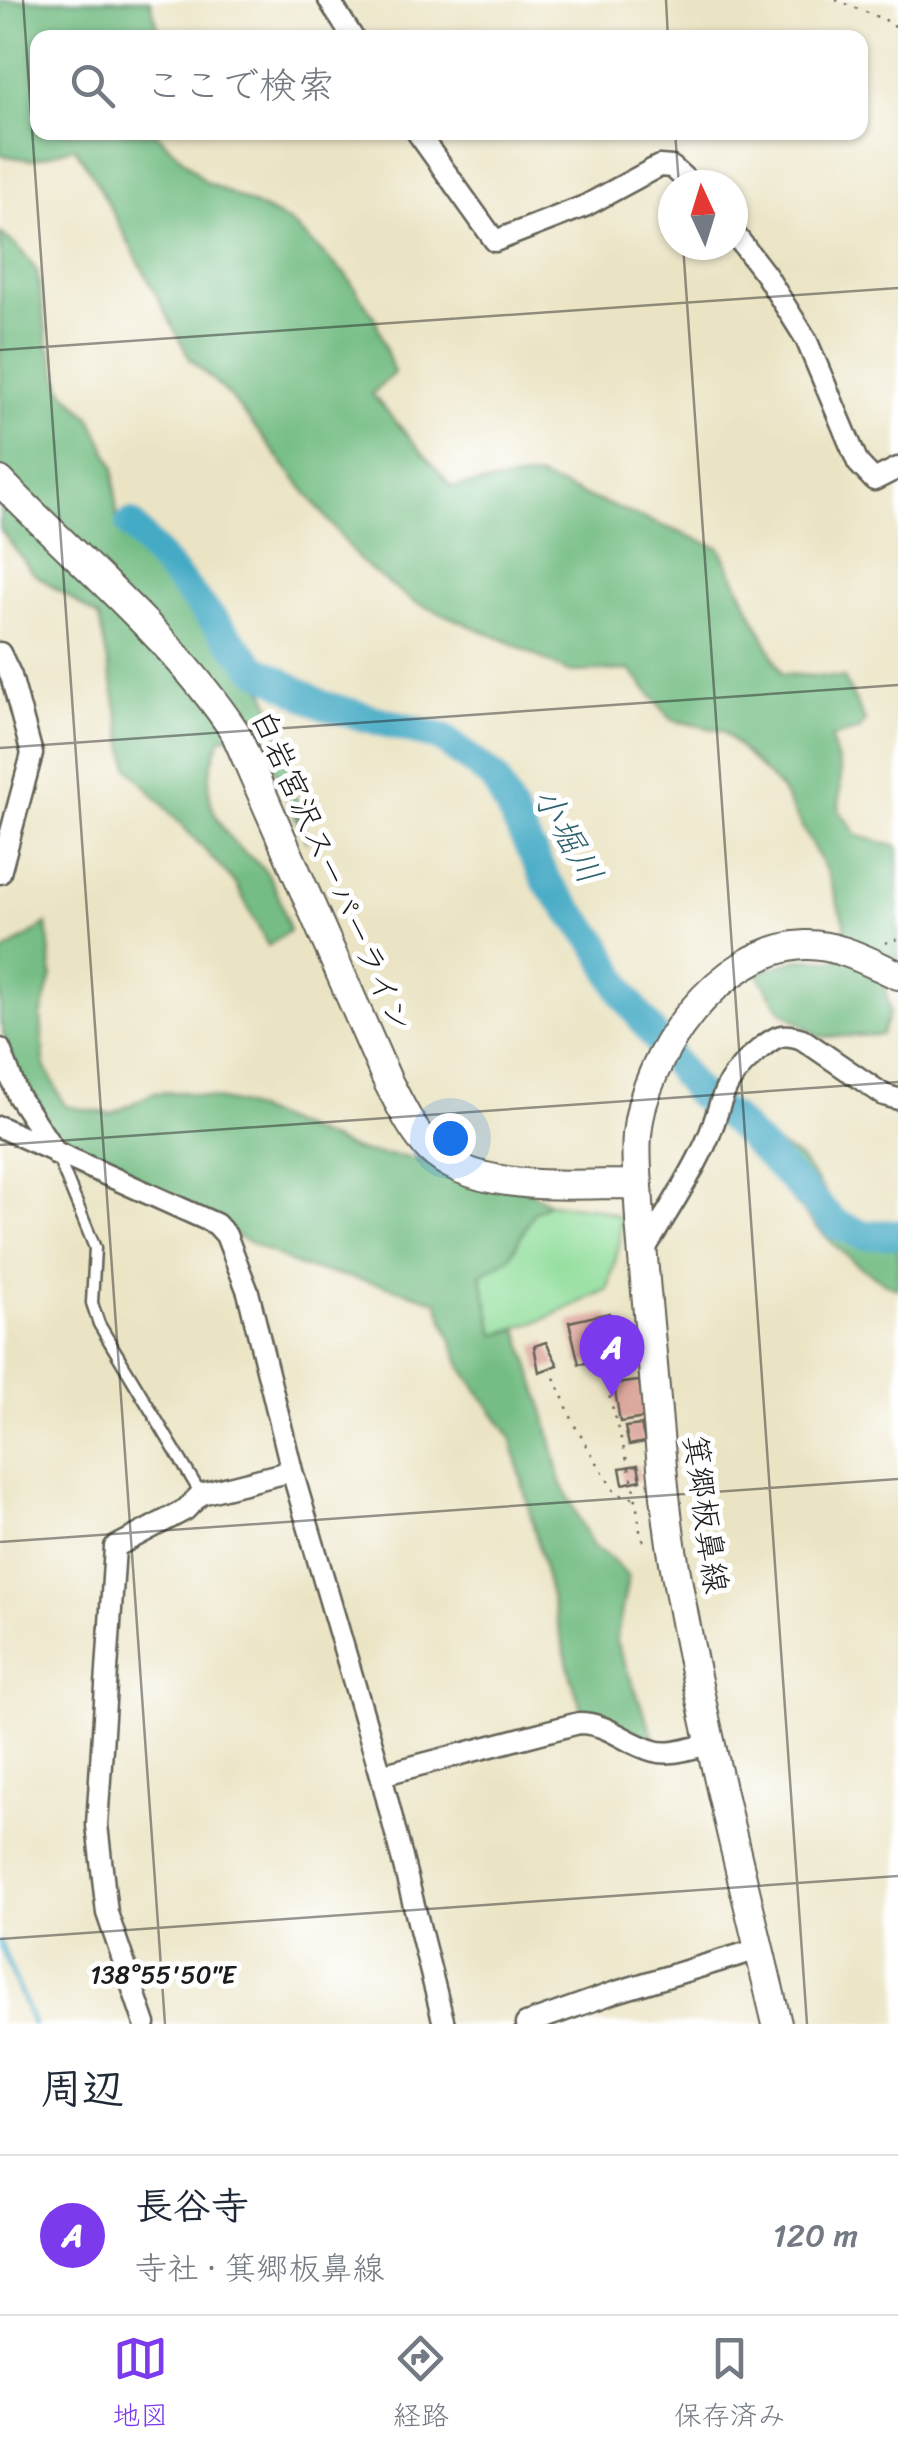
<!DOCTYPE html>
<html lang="ja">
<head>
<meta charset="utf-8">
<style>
  body { margin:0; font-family:Sriracha,"Klee One",sans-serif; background:#f2f2f3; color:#1f2937 }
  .compass { position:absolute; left:658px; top:170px; width:90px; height:90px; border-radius:50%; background:#fff; box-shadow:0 2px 8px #0004; rotate:356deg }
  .you { position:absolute; left:450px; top:1138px; width:35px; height:35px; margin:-25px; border:8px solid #fff; border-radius:50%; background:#1a73e8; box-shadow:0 0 0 15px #1a73e833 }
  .badge { display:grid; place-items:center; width:65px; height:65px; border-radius:50%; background:#7c3aed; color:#fff; font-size:32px; font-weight:700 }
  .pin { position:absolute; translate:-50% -82px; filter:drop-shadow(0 2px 5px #0008) }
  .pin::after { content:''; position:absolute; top:52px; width:35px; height:30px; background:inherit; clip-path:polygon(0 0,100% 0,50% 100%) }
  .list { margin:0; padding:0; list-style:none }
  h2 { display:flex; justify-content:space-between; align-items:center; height:130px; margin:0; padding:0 40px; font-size:42px }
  h2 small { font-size:32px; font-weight:400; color:#747a83 }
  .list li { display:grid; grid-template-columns:65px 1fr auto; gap:30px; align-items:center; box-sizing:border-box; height:160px; padding:0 40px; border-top:2px solid #e0e1e3 }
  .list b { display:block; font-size:38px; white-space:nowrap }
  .list p { margin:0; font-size:32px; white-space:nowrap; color:#747a83 }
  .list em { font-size:32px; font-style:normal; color:#747a83 }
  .icon { flex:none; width:55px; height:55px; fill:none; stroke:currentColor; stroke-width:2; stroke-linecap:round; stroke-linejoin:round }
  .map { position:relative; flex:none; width:898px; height:2024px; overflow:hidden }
  .search { position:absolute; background:#fff; box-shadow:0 2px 8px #0004; left:30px; right:30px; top:30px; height:110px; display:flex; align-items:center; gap:25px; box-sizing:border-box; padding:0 35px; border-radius:20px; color:#747a83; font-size:38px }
  .sheet { height:290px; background:#fff }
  nav { display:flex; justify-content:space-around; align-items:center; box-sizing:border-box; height:140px; border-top:2px solid #e0e1e3; background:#fff; font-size:28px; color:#747a83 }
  nav a { display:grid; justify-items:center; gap:5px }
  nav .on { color:#7c3aed }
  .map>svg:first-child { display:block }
  .green { fill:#92de9c; stroke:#577d5c; stroke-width:2.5 }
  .forest { fill:#75bd84; stroke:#486c50; stroke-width:2.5 }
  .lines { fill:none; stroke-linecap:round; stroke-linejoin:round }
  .stream { stroke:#45aac5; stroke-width:5 }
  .river { stroke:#45aac5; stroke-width:30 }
  .building { fill:#dba59b }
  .lane-casing { stroke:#646257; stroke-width:15 }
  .street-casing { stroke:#646257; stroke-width:25 }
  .secondary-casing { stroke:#646257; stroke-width:32 }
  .path { stroke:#646257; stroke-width:2.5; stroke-dasharray:2.5 8; stroke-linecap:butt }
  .lane { stroke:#fff; stroke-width:10 }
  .street { stroke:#fff; stroke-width:20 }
  .secondary { stroke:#fff; stroke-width:28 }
  .ticks { fill:none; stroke:#1c1c1c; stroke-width:2.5; stroke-opacity:0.45 }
  .labels { text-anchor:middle; stroke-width:10; stroke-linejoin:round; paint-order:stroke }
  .street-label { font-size:32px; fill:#1c1c1c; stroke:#fff }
  .water-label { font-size:35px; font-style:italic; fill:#306370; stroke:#fff }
  .ticks-label { font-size:25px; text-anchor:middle; fill:#1c1c1c; stroke:#fff; stroke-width:10; stroke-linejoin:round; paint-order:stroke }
</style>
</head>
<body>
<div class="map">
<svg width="898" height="2024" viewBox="0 0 898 2024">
  <rect width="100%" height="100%" fill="#fff"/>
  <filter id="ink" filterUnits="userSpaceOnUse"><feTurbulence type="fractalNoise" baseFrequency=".01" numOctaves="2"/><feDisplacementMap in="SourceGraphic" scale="20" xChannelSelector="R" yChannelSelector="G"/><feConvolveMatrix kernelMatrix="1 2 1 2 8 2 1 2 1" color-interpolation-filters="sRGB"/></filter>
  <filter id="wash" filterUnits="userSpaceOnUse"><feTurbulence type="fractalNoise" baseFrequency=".0048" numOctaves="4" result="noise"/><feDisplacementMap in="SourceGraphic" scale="40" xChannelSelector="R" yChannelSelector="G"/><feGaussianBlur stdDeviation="2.25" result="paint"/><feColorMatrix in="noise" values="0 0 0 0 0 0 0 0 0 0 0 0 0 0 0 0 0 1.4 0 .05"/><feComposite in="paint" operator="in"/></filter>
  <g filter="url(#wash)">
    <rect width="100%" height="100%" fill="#ebe4c4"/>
    <path class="green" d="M 549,1203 L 597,1208 L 620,1217 L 620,1241 L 608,1289 L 545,1319 L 495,1335 L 481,1274 L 510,1257 L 533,1213 Z"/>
    <path class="forest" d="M 0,0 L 150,0 L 161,37 L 38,38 L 38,132 L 156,133 L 206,182 L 290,222 L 346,275 L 375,318 L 394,373 L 372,394 L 452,487 L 537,477 L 720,548 L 782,674 L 844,678 L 865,721 L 859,730 L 831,738 L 841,773 L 839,810 L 858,836 L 898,847 L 898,971 L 884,983 L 890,1012 L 881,1035 L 820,1037 L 781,1010 L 757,973 L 798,959 L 838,960 L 845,925 L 828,874 L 781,789 L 723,731 L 672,720 L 630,670 L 568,672 L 509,642 L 412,601 L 362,563 L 229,395 L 190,359 L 93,175 L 74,147 L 32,160 L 0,155 Z
      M 0,233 L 17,246 L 37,271 L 48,343 L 63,390 L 91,418 L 114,466 L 117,524 L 265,691 L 279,731 L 307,843 L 257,731 L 221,738 C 202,781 204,810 237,846 C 246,855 259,862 266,872 C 278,889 284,912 289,931 L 268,946 L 236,884 L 129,768 L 99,618 L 32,572 L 0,529 Z
      M 47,924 L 52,976 L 41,1016 L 44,1064 L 65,1106 L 111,1114 L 153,1093 L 183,1092 L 240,1104 L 358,1151 L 425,1160 L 528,1191 L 549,1203 L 533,1213 L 510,1257 L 481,1275 L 495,1335 L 518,1329 L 545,1414 L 561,1482 L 593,1547 L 612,1559 L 628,1577 L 616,1642 L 655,1740 L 597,1716 L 583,1714 L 571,1677 L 511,1437 L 462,1368 L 437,1301 L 384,1285 L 298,1266 L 63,1150 L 27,1097 L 7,1046 L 0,1022 L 0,954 Z
      M 757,1132 L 799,1158 L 837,1208 L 863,1225 L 898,1223 L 898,1289 C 831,1259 798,1198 745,1151 L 739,1142 L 740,1133 Z"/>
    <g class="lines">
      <path class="stream" d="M 0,1943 L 33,2024"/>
      <path class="river" d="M 130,524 L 254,667 L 322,705 L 442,738 L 494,778 L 547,882 L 597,944 L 624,995 L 696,1092 L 732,1119 L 836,1224 L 863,1235 L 898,1234"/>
    </g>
    <g id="blocks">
      <path class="building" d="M 609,1313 L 619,1355 L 609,1357 L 611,1364 L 592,1369 L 590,1362 L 579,1364 L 569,1322 Z
        M 546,1342 L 558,1365 L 539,1372 L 534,1346 Z
        M 639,1381 L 645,1418 L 620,1422 L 614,1384 Z
        M 641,1425 L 645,1442 L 629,1445 L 625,1427 Z
        M 638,1465 L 641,1480 L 623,1484 L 620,1468 Z"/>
    </g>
  </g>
  <g filter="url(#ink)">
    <use href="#blocks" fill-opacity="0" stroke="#646257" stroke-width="2.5"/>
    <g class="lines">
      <g class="lane-casing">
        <path id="lane" d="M 57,1155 L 95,1248 L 92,1303 L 99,1324 L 201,1494"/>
      </g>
      <g class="street-casing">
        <path id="street" d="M 329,0 L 353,38
          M 417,132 L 495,241 L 585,206 L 659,166 L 672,167 L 692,185
          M 733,232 L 766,275 L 806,339 L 858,463 L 874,480 L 898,468
          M 0,653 L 11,676 L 32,754 L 0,873
          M 0,1049 L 18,1096 L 57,1155
          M 0,1127 L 216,1224 L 226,1235 L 248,1292 L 292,1471 L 381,1775 L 444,2024
          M 642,1254 C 662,1220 684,1188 701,1153 C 727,1104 711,1090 761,1048 C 776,1036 783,1032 802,1039 L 884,1095 L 898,1099
          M 381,1775 L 579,1723 C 609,1723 626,1744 654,1751 C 671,1756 694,1747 710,1744
          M 145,2024 L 107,1913 L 97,1825 L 115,1547 L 185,1510 L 201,1494 L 292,1471
          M 526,2024 L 616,1992 L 759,1949"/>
      </g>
      <g class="secondary-casing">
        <path id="secondary" d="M 0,481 C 77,560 175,640 235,732 L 388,1082 C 400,1104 411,1129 429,1148 C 476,1195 575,1183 638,1184
          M 777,2024 C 740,1867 699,1710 672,1550 C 662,1486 658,1419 652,1354 C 647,1304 642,1254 639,1203 C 638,1181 635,1157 637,1135 C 643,1056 720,949 805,945 C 838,944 869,962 898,975"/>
      </g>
      <path class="path" d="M 836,0 L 890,22 L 898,30
        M 885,943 L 898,939
        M 601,1366 L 634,1486 L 641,1538 L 650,1546
        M 550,1368 L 575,1426 L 616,1494 L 636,1498
        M 604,1372 L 631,1369"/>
      <use href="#lane" class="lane"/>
      <use href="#street" class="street"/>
      <use href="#secondary" class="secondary"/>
    </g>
  </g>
  <path class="ticks" d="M 23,0 L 165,2024M 666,0 L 668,38M 675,132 L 679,185M 683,245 L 807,2024M 0,350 L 898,288M 0,748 L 898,685M 0,1145 L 898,1082M 0,1542 L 898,1479M 0,1939 L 898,1876"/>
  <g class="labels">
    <g class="street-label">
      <text transform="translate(332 871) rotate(66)" y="11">白岩宮沢スーパーライン</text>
      <text transform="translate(706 1514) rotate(82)" y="11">箕郷板鼻線</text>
    </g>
    <g class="water-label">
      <text transform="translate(568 835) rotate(61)" y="12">小堀川</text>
    </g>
  </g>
  <g class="ticks-label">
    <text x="163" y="1983">138°55'50"E</text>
  </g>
</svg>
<svg class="compass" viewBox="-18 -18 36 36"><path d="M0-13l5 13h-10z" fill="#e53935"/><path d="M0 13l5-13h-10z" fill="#747a83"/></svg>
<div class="you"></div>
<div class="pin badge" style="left:612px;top:1397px">A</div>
<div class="search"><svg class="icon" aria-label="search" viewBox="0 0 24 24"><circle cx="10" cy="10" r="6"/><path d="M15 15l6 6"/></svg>ここで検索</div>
</div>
<section class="sheet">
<h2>周辺<small></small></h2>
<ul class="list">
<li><span class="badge">A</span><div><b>長谷寺</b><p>寺社 · 箕郷板鼻線</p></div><em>120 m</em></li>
</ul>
</section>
<nav>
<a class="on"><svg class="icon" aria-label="map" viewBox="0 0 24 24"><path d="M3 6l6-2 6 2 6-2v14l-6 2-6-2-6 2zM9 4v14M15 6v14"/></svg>地図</a>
<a><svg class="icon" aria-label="directions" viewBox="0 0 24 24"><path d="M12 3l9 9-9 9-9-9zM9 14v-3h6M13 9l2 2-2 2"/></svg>経路</a>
<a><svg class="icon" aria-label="saved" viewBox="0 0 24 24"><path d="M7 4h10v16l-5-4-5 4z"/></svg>保存済み</a>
</nav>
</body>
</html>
